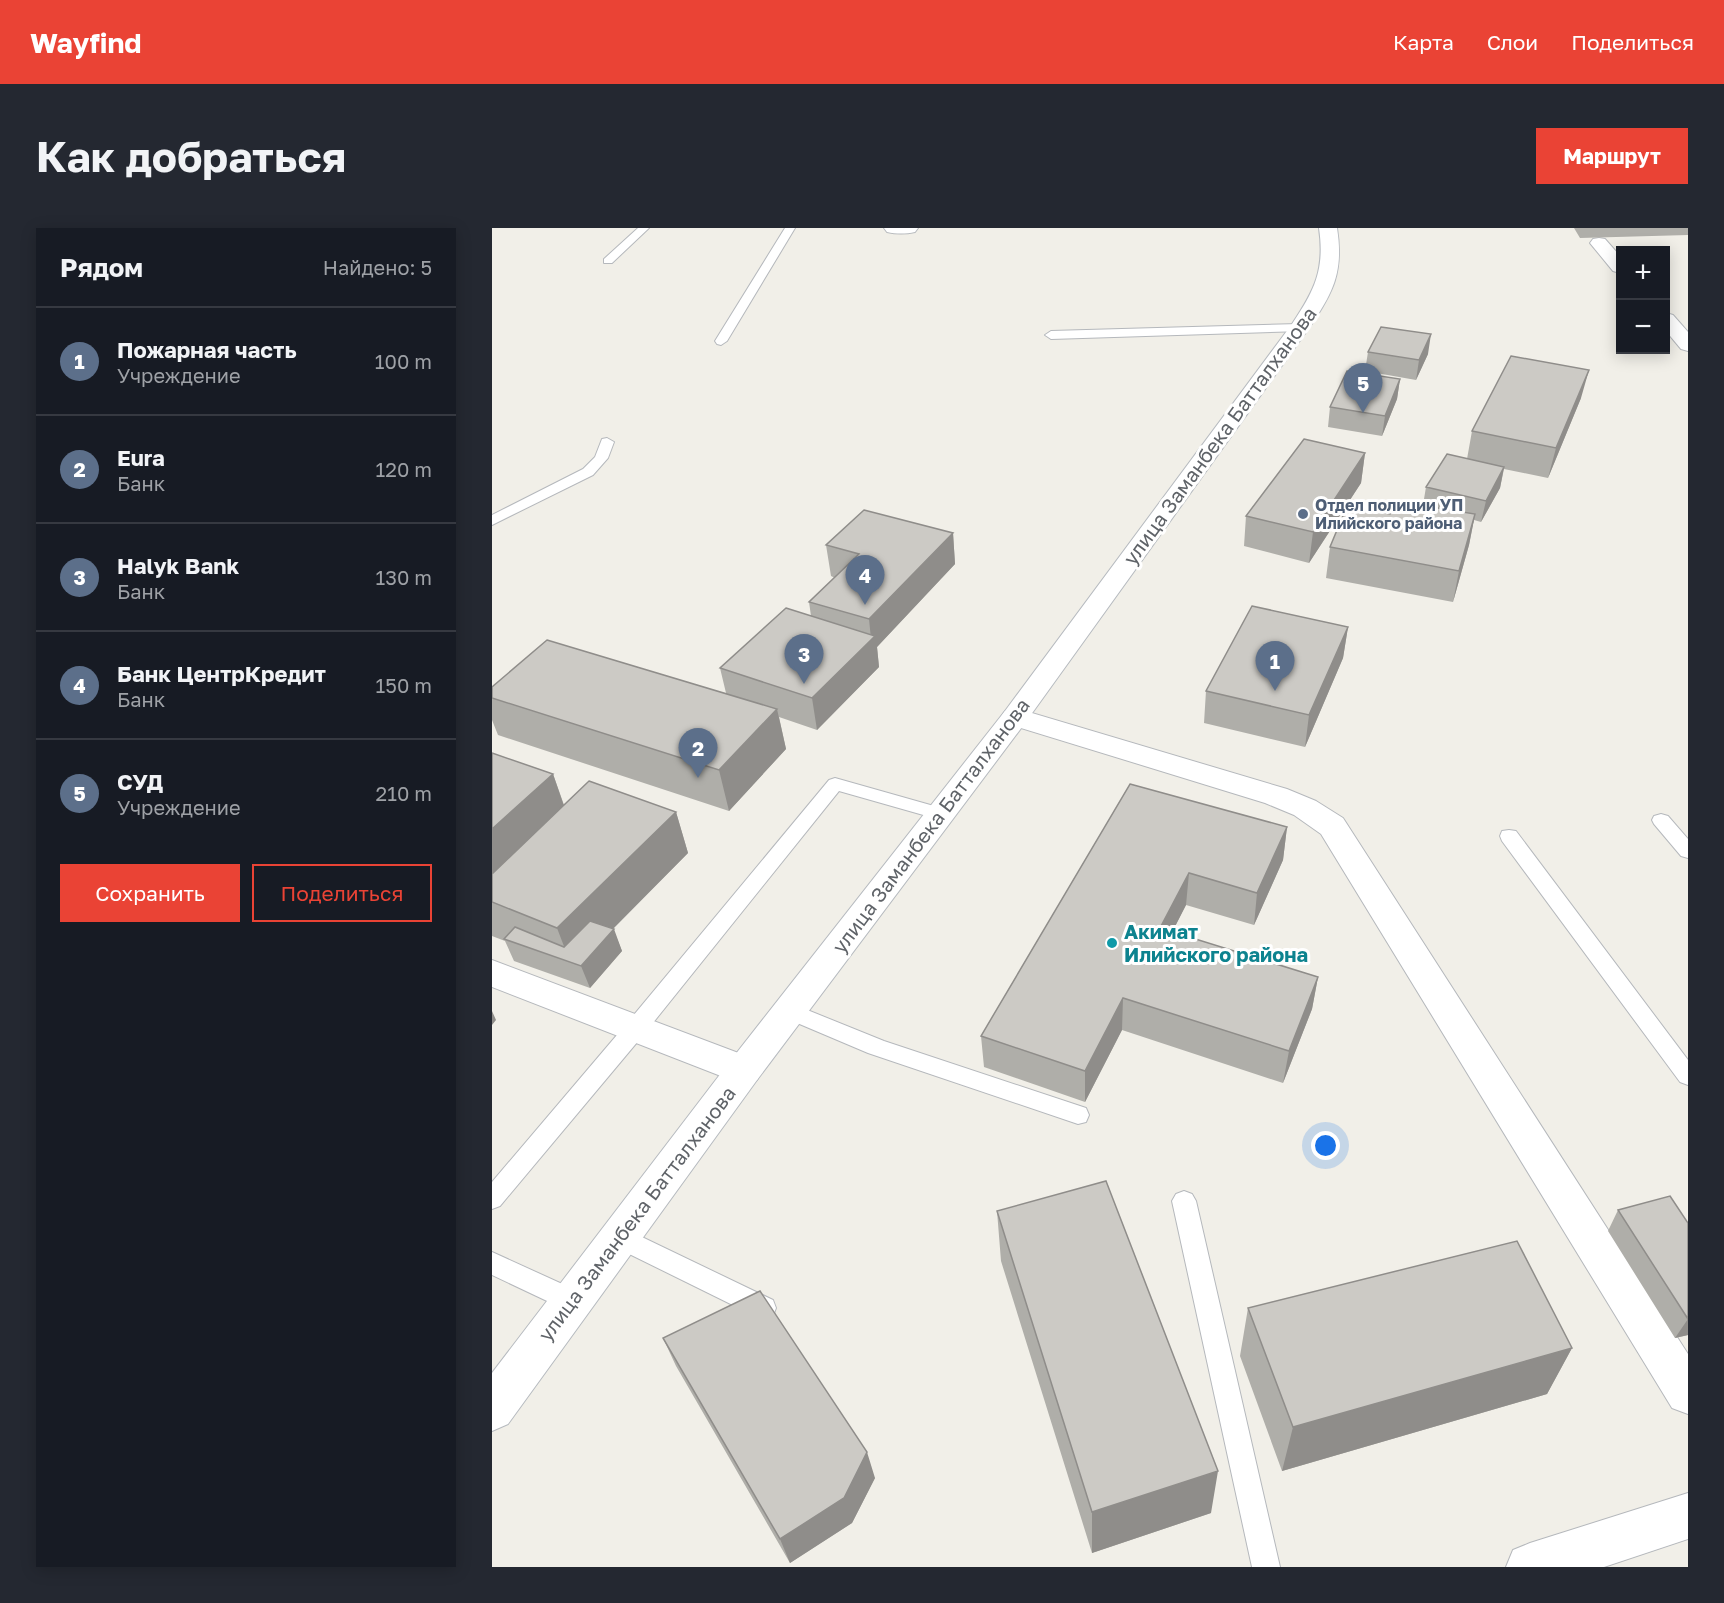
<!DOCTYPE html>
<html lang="ru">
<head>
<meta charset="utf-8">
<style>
  body { margin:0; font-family:"Golos Text",sans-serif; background:#242831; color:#f1f3f6 }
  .controls { position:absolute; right:18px; top:18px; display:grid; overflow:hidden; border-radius:0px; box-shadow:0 3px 15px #0003 }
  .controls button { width:54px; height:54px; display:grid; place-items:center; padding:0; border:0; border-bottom:2px solid #363941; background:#171b24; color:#f1f3f6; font:30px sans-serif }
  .you { position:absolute; left:834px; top:918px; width:21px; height:21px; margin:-15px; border:4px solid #fff; border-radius:50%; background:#1a73e8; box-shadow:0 0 0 9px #1a73e833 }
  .badge { display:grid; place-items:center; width:39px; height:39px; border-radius:50%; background:#ea4335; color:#fff; font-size:20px; font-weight:700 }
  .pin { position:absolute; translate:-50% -50px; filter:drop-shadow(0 2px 3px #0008) }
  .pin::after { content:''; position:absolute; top:32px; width:21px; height:18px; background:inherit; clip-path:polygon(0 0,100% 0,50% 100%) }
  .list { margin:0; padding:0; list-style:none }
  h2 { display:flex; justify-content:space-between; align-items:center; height:78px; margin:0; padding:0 24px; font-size:26px }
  h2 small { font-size:20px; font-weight:400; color:#9ea1a6 }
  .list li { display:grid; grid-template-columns:39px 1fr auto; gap:18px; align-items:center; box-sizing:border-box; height:108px; padding:0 24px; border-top:2px solid #363941 }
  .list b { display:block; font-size:22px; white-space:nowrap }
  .list p { margin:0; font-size:20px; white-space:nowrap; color:#9ea1a6 }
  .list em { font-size:20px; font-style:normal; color:#9ea1a6 }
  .actions { display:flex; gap:12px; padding:18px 24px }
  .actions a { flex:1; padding:14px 0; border:2px solid #ea4335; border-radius:0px; text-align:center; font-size:21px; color:#ea4335 }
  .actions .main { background:#ea4335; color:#fff }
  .map { position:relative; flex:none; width:1196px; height:1339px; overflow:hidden; border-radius:0px }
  header { display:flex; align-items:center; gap:36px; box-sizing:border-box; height:84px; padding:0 30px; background:#ea4335; color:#fff }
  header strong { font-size:28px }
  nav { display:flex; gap:33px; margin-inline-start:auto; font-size:21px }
  .intro { display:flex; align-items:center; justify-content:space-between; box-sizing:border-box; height:144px; padding:0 36px }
  h1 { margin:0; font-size:42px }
  .button { padding:15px 27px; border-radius:0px; background:#ea4335; color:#fff; font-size:21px; font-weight:700 }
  main { display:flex; gap:36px; padding:0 36px }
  aside { flex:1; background:#171b24; border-radius:0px; box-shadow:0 3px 15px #0003 }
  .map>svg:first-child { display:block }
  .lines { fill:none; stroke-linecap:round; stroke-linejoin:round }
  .service-casing { stroke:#b5b8bc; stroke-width:2 }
  .minor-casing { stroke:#b5b8bc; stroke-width:2 }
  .secondary-casing { stroke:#b6babf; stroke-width:2 }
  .service { fill:#fff; fill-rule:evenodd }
  .minor { fill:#fff; fill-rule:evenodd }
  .secondary { fill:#fff; fill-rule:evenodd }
  .wall { fill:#afaea9 }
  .shaded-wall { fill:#8f8d8a }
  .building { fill:#cccac5; stroke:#8f8d8a; stroke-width:1.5 }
  .service-dot { fill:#5c6f8a; stroke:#fff; stroke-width:2 }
  .culture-dot { fill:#0f9aa8; stroke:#fff; stroke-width:2 }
  .labels { text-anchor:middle; stroke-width:6; stroke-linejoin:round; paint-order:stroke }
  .far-service-label { font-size:16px; font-weight:bold; fill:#4e5e75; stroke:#fff; text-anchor:start }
  .street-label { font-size:20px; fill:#5f6368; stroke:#fff }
  .culture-label { font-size:20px; font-weight:bold; fill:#0d838f; stroke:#fff; text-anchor:start }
</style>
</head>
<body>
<header>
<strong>Wayfind</strong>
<nav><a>Карта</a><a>Слои</a><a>Поделиться</a></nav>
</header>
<div class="intro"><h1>Как добраться</h1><a class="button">Маршрут</a></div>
<main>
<aside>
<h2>Рядом<small>Найдено: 5</small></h2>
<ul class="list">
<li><span class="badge" style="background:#5c6f8a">1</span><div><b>Пожарная часть</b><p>Учреждение</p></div><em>100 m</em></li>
<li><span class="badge" style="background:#5c6f8a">2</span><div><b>Eura</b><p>Банк</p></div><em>120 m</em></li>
<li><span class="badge" style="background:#5c6f8a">3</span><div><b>Halyk Bank</b><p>Банк</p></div><em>130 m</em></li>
<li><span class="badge" style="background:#5c6f8a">4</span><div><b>Банк ЦентрКредит</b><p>Банк</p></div><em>150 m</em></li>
<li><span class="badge" style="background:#5c6f8a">5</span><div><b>СУД</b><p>Учреждение</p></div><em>210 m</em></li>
</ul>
<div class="actions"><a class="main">Сохранить</a><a>Поделиться</a></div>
</aside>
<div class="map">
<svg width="1196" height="1339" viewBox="0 0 1196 1339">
  <rect width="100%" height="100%" fill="#f1efe8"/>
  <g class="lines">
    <g class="service-casing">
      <path id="service" d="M 146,0 L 157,0 L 120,35 L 112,35 L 112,31 Z
        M 293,0 L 303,0 L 235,113 L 229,117 L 225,116 L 223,113 Z
        M 807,96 L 813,100 L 811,103 L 559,111 L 553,107 L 559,103 Z
        M 115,210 L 122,214 L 116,230 L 101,247 L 0,297 L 0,287 L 91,241 L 103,229 L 110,211 Z
        M 343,550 L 456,582 L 458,586 L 456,590 L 449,592 L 347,563 L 152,806 L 8,978 L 0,981 L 0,954 L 136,794 L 337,552 Z
        M 1169,586 L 1176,588 L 1196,611 L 1196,630 L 1189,628 L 1162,596 L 1160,592 L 1162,588 Z
        M 1017,602 L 1024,603 L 1196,832 L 1196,857 L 1188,854 L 1010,613 L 1008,608 L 1010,603 Z
        M 298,775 L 392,813 L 594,880 L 597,887 L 594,894 L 586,896 L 376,825 L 291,789 L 287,783 L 291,777 Z
        M 692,963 L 700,966 L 704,973 L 788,1339 L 760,1339 L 680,973 L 684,966 Z
        M 127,998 L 281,1072 L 284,1080 L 281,1088 L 272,1092 L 263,1088 L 119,1017 L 115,1009 L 119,1001 Z
        M 0,1024 L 90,1065 L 93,1073 L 90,1081 L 81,1084 L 72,1081 L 0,1047 Z"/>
    </g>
    <g class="minor-casing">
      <path id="minor" d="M 392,0 L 426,0 L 423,4 C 414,6 404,6 395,4 Z
        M 1107,10 L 1113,11 L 1128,28 L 1128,45 L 1121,43 L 1098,15 L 1101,11 Z
        M 1174,85 L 1181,87 L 1196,104 L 1196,123 L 1189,121 L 1174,103 Z
        M 523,480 L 795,561 L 824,573 L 851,590 L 1196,1126 L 1196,1186 L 1180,1180 L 829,606 L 802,587 L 773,575 L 513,495 L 509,489 L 513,483 Z
        M 0,732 L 265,832 L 270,842 L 265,852 L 252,857 L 0,759 Z
        M 1196,1265 L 1196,1311 L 1112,1339 L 1014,1339 L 1021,1322 L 1038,1315 Z"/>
    </g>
    <g class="secondary-casing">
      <path id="secondary" d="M 827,0 L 845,0 C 852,44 841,65 817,100 L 533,495 L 265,852 L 16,1196 L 0,1203 L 0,1145 L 239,832 L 513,483 L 800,96 C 823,62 833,41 827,0 Z"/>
    </g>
    <use href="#service" class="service"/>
    <use href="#minor" class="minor"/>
    <use href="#secondary" class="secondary"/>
  </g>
  <path class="wall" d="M 1082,0 L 1196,0 L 1196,7 L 1088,10 Z
    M 876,124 L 936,126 L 924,152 L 873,143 Z
    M 908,151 L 905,171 L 890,208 L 836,199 L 838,179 Z
    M 1089,170 L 1056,250 L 1012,241 L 1008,260 L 989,294 L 982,292 L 977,317 L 961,374 L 834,350 L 838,319 L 898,286 L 931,277 L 934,259 L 975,231 L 980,203 Z
    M 873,225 L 869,255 L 817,335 L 752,318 L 754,288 Z
    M 461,305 L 463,336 L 385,419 L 387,439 L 325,502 L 287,489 L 294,521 L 237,583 L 6,507 L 0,492 L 0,459 L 234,465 L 228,440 L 319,388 L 317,374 L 343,350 L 339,348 L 334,317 Z
    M 856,399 L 851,430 L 813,519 L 712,495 L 714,463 Z
    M 0,525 L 61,546 L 72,577 L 184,584 L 196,625 L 121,701 L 130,723 L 98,760 L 22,733 L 13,713 L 0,708 Z
    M 638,556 L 795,599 L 791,632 L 762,697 L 694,677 L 680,704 L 826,749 L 820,781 L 791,855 L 630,802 L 593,874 L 492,839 L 489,808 Z
    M 1126,982 L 1196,995 L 1196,1107 L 1183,1110 L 1116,1003 Z
    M 505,983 L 719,1285 L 600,1325 L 509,1033 Z
    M 756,1080 L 1080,1120 L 1055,1166 L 790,1243 L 748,1128 Z
    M 171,1110 L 383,1250 L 360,1295 L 298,1335 L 184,1138 Z"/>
  <path class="shaded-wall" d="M 939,106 L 936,126 L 924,152 L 927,132 Z
    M 1097,142 L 1089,170 L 1056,250 L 1064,220 Z
    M 908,151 L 905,171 L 890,208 L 893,188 Z
    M 873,225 L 869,255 L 817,335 L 821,304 Z
    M 1012,239 L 1008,260 L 989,294 L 994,273 Z
    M 983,286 L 977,317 L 961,374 L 967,343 Z
    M 461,305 L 463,336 L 385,419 L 387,439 L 325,502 L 320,470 L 379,411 L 377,391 Z
    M 856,399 L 851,430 L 813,519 L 817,487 Z
    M 285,481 L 294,521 L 237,583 L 227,542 Z
    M 61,546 L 72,578 L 0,646 L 0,601 Z
    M 184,584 L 196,625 L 85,737 L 78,734 L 65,700 Z
    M 795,599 L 791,632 L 762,697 L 765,665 Z
    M 697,645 L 694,677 L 666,732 L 668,700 Z
    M 122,701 L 130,723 L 98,760 L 89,738 Z
    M 826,749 L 820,781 L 791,855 L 797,823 Z
    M 631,770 L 630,802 L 593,874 L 593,843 Z
    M 0,783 L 4,792 L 0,797 Z
    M 1196,1091 L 1196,1107 L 1183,1110 Z
    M 1080,1120 L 1055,1166 L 790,1243 L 801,1199 Z
    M 375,1224 L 383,1250 L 360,1295 L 298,1335 L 288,1311 Z
    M 726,1243 L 719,1285 L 600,1325 L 600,1284 Z"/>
  <path class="building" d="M 889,99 L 939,106 L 927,132 L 876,124 Z
    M 1019,128 L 1097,142 L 1064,220 L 980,203 Z
    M 855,143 L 908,151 L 893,188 L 838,179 Z
    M 812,211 L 873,225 L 821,304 L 754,288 Z
    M 955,226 L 1012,239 L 994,273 L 934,259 Z
    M 903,273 L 983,286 L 967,343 L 838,319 L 855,278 L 898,286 Z
    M 372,282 L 461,305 L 377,391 L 317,374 L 367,326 L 334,317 Z
    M 760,378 L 856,399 L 817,487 L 714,463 Z
    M 294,380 L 383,408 L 320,470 L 228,440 Z
    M 55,412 L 285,481 L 227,542 L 0,470 L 0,459 Z
    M 0,525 L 61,546 L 0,601 Z
    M 97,553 L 184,584 L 65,700 L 0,674 L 0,646 Z
    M 638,556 L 795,599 L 765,665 L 697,645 L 668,700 L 826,749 L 797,823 L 631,770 L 593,843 L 489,808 Z
    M 98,693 L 122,701 L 89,738 L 12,711 L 23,699 L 72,719 Z
    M 614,953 L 726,1243 L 600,1284 L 505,983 Z
    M 1178,968 L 1196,995 L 1196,1091 L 1126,982 Z
    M 1025,1013 L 1080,1120 L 801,1199 L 756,1080 Z
    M 268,1063 L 375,1224 L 352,1270 L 288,1311 L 171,1110 Z"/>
  <circle class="service-dot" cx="811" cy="286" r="6"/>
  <circle class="culture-dot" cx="620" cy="715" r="6"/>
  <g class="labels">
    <g class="far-service-label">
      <text x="823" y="283">Отдел полиции УП<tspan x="823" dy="18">Илийского района</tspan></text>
    </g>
    <g class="street-label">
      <text transform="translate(728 208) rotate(-54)" y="7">улица Заманбека Батталханова</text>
      <text transform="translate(439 598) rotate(-53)" y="7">улица Заманбека Батталханова</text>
      <text transform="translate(145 986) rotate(-53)" y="7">улица Заманбека Батталханова</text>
    </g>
    <g class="culture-label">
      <text x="632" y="711">Акимат<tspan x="632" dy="23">Илийского района</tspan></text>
    </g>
  </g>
</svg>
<div class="controls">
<button>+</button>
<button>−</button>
</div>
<div class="you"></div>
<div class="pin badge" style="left:783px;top:463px;background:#5c6f8a">1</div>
<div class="pin badge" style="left:206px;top:550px;background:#5c6f8a">2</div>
<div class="pin badge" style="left:312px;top:456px;background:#5c6f8a">3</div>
<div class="pin badge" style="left:373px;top:377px;background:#5c6f8a">4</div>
<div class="pin badge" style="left:871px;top:185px;background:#5c6f8a">5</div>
</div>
</main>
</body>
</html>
